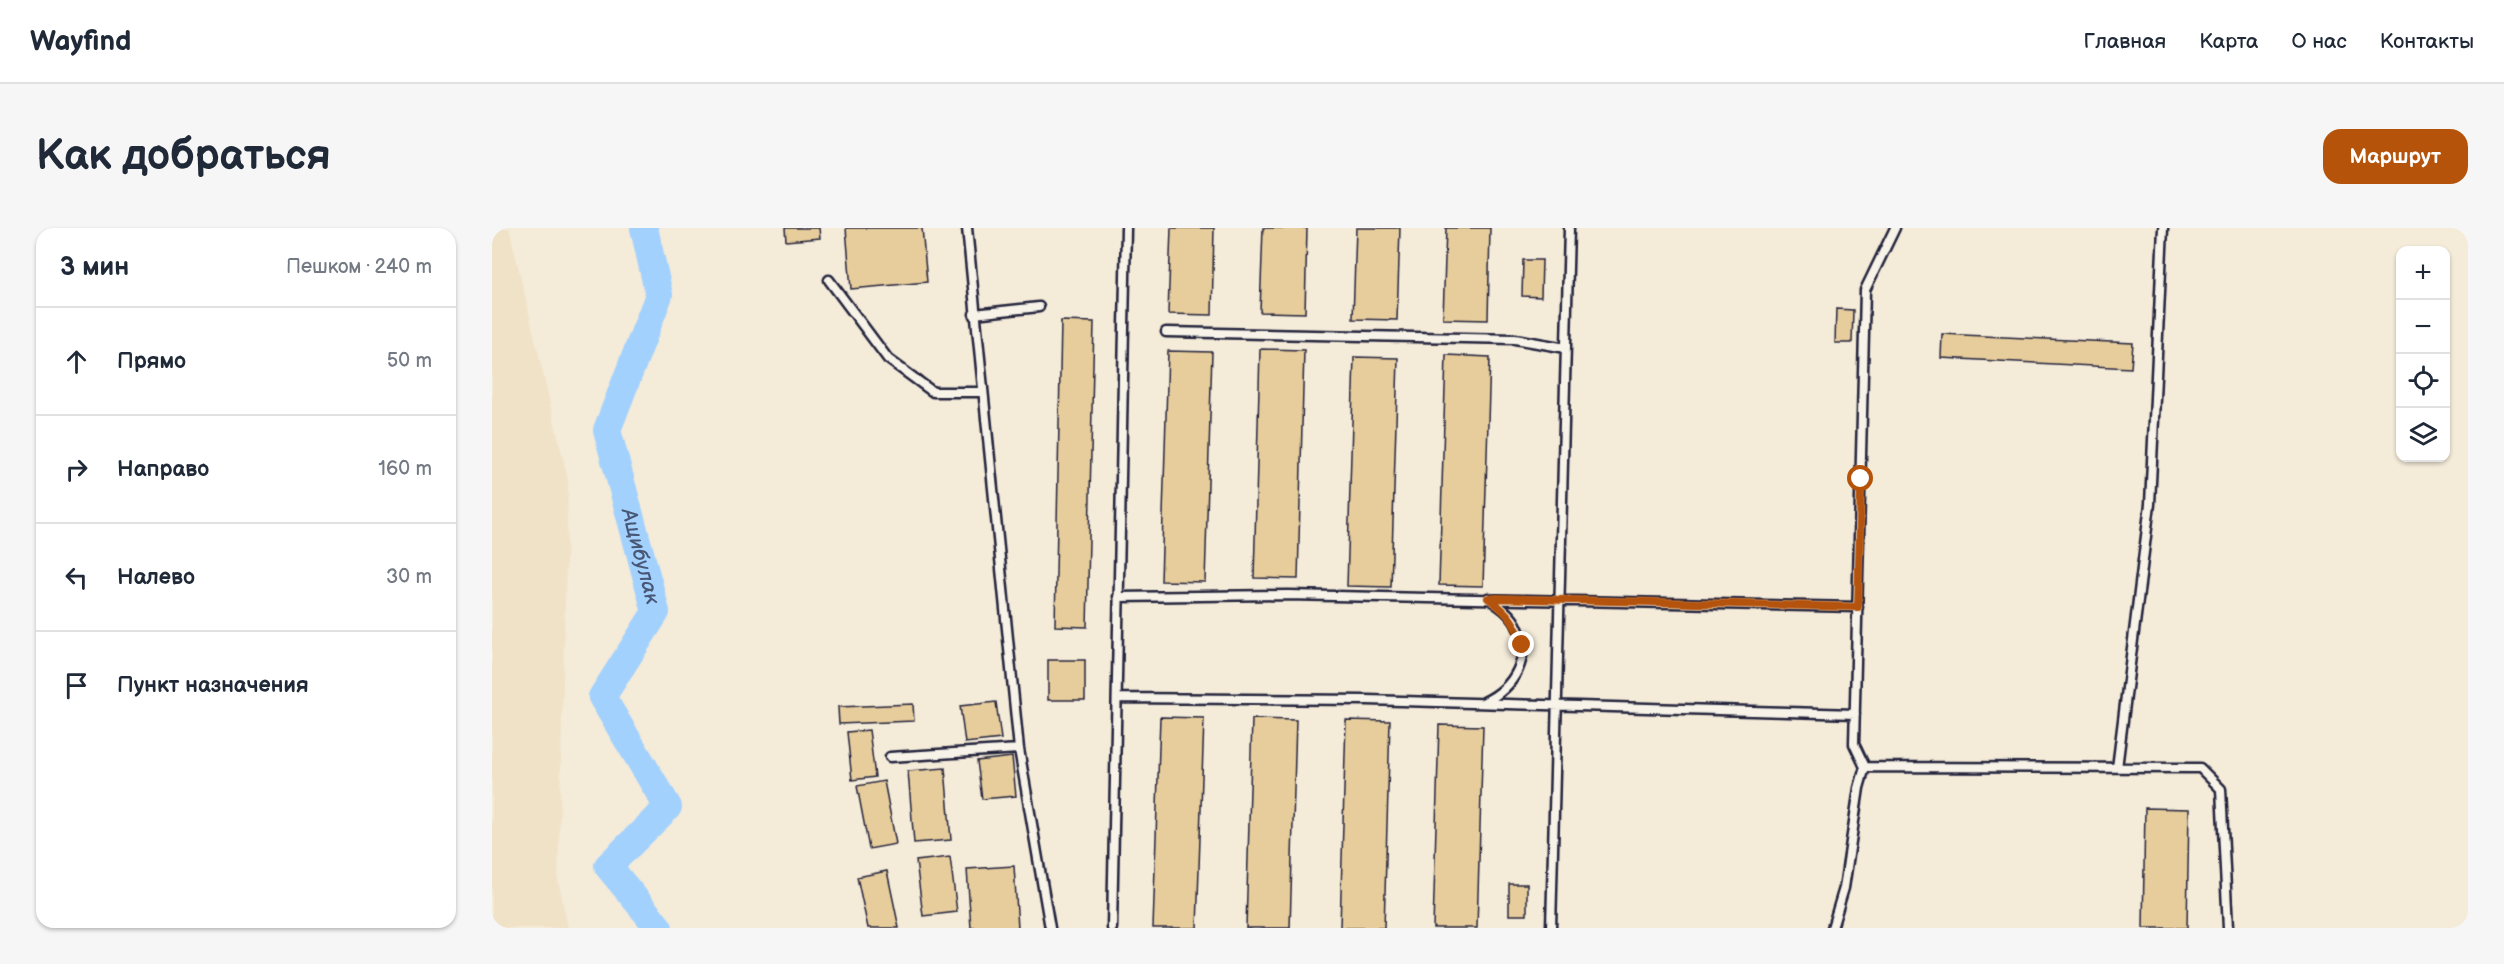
<!DOCTYPE html>
<html lang="ru">
<head>
<meta charset="utf-8">
<style>
  body { margin:0; font-family:"Balsamiq Sans",sans-serif; background:#f6f6f7; color:#1f2937 }
  .controls { position:absolute; right:18px; top:18px; display:grid; overflow:hidden; border-radius:12px; box-shadow:0 2px 4px #0004 }
  .controls button { width:54px; height:54px; display:grid; place-items:center; padding:0; border:0; border-bottom:2px solid #e0e1e3; background:#fff; color:#1f2937; font:30px sans-serif }
  .stop { position:absolute; width:18px; height:18px; margin:-14px; border:4px solid #b45309; border-radius:50%; background:#fff }
  .stop.end { background:#b45309; border-color:#fff; box-shadow:0 2px 6px #0008 }
  .list { margin:0; padding:0; list-style:none }
  h2 { display:flex; justify-content:space-between; align-items:center; height:78px; margin:0; padding:0 24px; font-size:26px }
  h2 small { font-size:20px; font-weight:400; color:#747a83 }
  .list li { display:grid; grid-template-columns:39px 1fr auto; gap:18px; align-items:center; box-sizing:border-box; height:108px; padding:0 24px; border-top:2px solid #e0e1e3 }
  .list b { display:block; font-size:22px; white-space:nowrap }
  .list em { font-size:20px; font-style:normal; color:#747a83 }
  .icon { flex:none; width:33px; height:33px; fill:none; stroke:currentColor; stroke-width:2; stroke-linecap:round; stroke-linejoin:round }
  .map { position:relative; flex:none; width:1976px; height:700px; overflow:hidden; border-radius:18px }
  header { display:flex; align-items:center; gap:36px; box-sizing:border-box; height:84px; padding:0 30px; background:#fff; border-bottom:2px solid #e0e1e3 }
  header strong { font-size:28px }
  nav { display:flex; gap:33px; margin-inline-start:auto; font-size:21px }
  .intro { display:flex; align-items:center; justify-content:space-between; box-sizing:border-box; height:144px; padding:0 36px }
  h1 { margin:0; font-size:42px }
  .button { padding:15px 27px; border-radius:18px; background:#b45309; color:#fff; font-size:21px; font-weight:700 }
  main { display:flex; gap:36px; padding:0 36px }
  aside { flex:1; background:#fff; border-radius:18px; box-shadow:0 2px 4px #0004 }
  .map>svg:first-child { display:block }
  .built { fill:#f0e2c7 }
  .lines { fill:none; stroke-linecap:round; stroke-linejoin:round }
  .river { stroke:#a2d1fe; stroke-width:28 }
  .building { fill:#e7cd9c; stroke:#22223b; stroke-width:1.5 }
  .service-casing { stroke:#22223b; stroke-width:13 }
  .service { stroke:#f7f3e8; stroke-width:8 }
  .route { stroke:#b45309; stroke-width:8 }
  .labels { text-anchor:middle; stroke-width:4.5; stroke-linejoin:round; paint-order:stroke }
  .water-label { font-size:21px; font-style:italic; fill:#485776; stroke:#f7f3e8 }
</style>
</head>
<body>
<header>
<strong>Wayfind</strong>
<nav><a>Главная</a><a>Карта</a><a>О нас</a><a>Контакты</a></nav>
</header>
<div class="intro"><h1>Как добраться</h1><a class="button">Маршрут</a></div>
<main>
<aside>
<h2>3 мин<small>Пешком · 240 m</small></h2>
<ul class="list">
<li><svg class="icon" aria-label="ahead" viewBox="0 0 24 24"><path d="M12 20V5M6 11l6-6 6 6"/></svg><div><b>Прямо</b></div><em>50 m</em></li>
<li><svg class="icon" aria-label="right" viewBox="0 0 24 24"><path d="M7 20v-9h11M14 6l5 5-5 5"/></svg><div><b>Направо</b></div><em>160 m</em></li>
<li><svg class="icon" aria-label="left" viewBox="0 0 24 24"><path d="M17 20v-9H6M10 6l-5 5 5 5"/></svg><div><b>Налево</b></div><em>30 m</em></li>
<li><svg class="icon" aria-label="arrive" viewBox="0 0 24 24"><path d="M6 21V4h12l-3 4 3 4H6"/></svg><div><b>Пункт назначения</b></div></li>
</ul>
</aside>
<div class="map">
<svg width="1976" height="700" viewBox="0 0 1976 700">
  <rect width="100%" height="100%" fill="#f4ebd9"/>
  <filter id="ink" filterUnits="userSpaceOnUse"><feTurbulence type="fractalNoise" baseFrequency=".0167" numOctaves="2"/><feDisplacementMap in="SourceGraphic" scale="12" xChannelSelector="R" yChannelSelector="G"/><feConvolveMatrix kernelMatrix="1 2 1 2 8 2 1 2 1" color-interpolation-filters="sRGB"/></filter>
  <g filter="url(#ink)">
    <path class="built" d="M 0,0 L 17,0 L 76,252 L 66,652 L 76,700 L 0,700 Z"/>
    <g class="lines">
      <path class="river" id="s1" d="M 152,0 L 167,67 L 115,202 L 164,384 L 110,469 L 176,579 L 116,638 L 167,700"/>
    </g>
    <path class="building" d="M 293,0 L 327,0 L 328,10 L 294,13 Z
      M 354,0 L 430,0 L 435,54 L 359,61 Z
      M 679,0 L 722,0 L 720,87 L 676,86 Z
      M 771,0 L 815,0 L 813,85 L 768,84 Z
      M 864,0 L 908,0 L 905,92 L 861,91 Z
      M 954,0 L 998,0 L 996,92 L 951,91 Z
      M 1031,32 L 1050,32 L 1049,69 L 1030,68 Z
      M 1344,81 L 1361,82 L 1360,115 L 1343,115 Z
      M 569,93 L 602,94 L 595,399 L 563,398 Z
      M 1450,106 L 1641,115 L 1639,140 L 1449,130 Z
      M 768,121 L 812,122 L 806,351 L 762,350 Z
      M 676,123 L 720,124 L 713,354 L 669,353 Z
      M 954,127 L 998,129 L 991,358 L 947,357 Z
      M 862,129 L 906,130 L 899,359 L 855,358 Z
      M 556,432 L 593,432 L 593,472 L 556,472 Z
      M 504,474 L 509,511 L 473,515 L 468,478 Z
      M 421,476 L 422,493 L 347,496 L 346,479 Z
      M 668,489 L 712,490 L 705,700 L 661,700 Z
      M 760,491 L 804,492 L 798,700 L 754,700 Z
      M 854,492 L 898,493 L 892,700 L 848,700 Z
      M 947,497 L 991,498 L 985,700 L 941,700 Z
      M 377,502 L 383,549 L 360,552 L 355,504 Z
      M 520,529 L 524,568 L 490,571 L 485,533 Z
      M 453,540 L 459,612 L 422,615 L 416,543 Z
      M 392,553 L 404,616 L 377,621 L 365,558 Z
      M 1653,580 L 1697,581 L 1695,700 L 1651,700 Z
      M 458,629 L 465,684 L 431,688 L 424,633 Z
      M 522,638 L 526,700 L 479,700 L 475,641 Z
      M 395,643 L 407,700 L 376,700 L 365,649 Z
      M 1017,656 L 1035,656 L 1035,687 L 1017,687 Z"/>
    <g class="lines">
      <g class="service-casing">
        <path id="service" d="M 475,0 L 527,521 L 558,700
          M 337,52 L 396,131 L 441,164 L 491,164
          M 482,86 L 547,79
          M 674,104 L 1023,111 L 1074,120
          M 626,369 L 796,367 L 1366,379
          M 625,470 L 875,472 L 1363,486
          M 992,474 C 1022,460 1041,429 1024,396 C 1018,385 1006,377 996,370
          M 398,529 L 527,521
          M 1373,539 L 1362,516 L 1373,62 L 1403,0
          M 1625,540 L 1658,276 L 1671,0
          M 620,700 L 634,0
          M 1059,700 L 1077,0
          M 1340,700 L 1352,660 L 1367,560 L 1373,539 L 1708,540 L 1729,561 L 1736,700"/>
      </g>
      <use href="#service" class="service"/>
    </g>
  </g>
  <g class="lines" filter="url(#ink)">
    <path class="route" d="M 1030,417 C 1023,393 1016,385 996,370 L 1366,379 L 1369,251"/>
  </g>
  <g class="labels">
    <g class="water-label">
      <text dy="7" stroke="none"><textPath href="#s1" startOffset="344">Ащибулак</textPath></text>
    </g>
  </g>
</svg>
<div class="controls">
<button>+</button>
<button>−</button>
<button><svg class="icon" aria-label="locate" viewBox="0 0 24 24"><circle cx="12" cy="12" r="6"/><path d="M12 2v4M12 18v4M2 12h4M18 12h4"/></svg></button>
<button><svg class="icon" aria-label="layers" viewBox="0 0 24 24"><path d="M12 4l9 5-9 5-9-5zM3 14l9 5 9-5"/></svg></button>
</div>
<div class="stop" style="left:1369px;top:251px"></div>
<div class="stop end" style="left:1030px;top:417px"></div>
</div>
</main>
</body>
</html>
